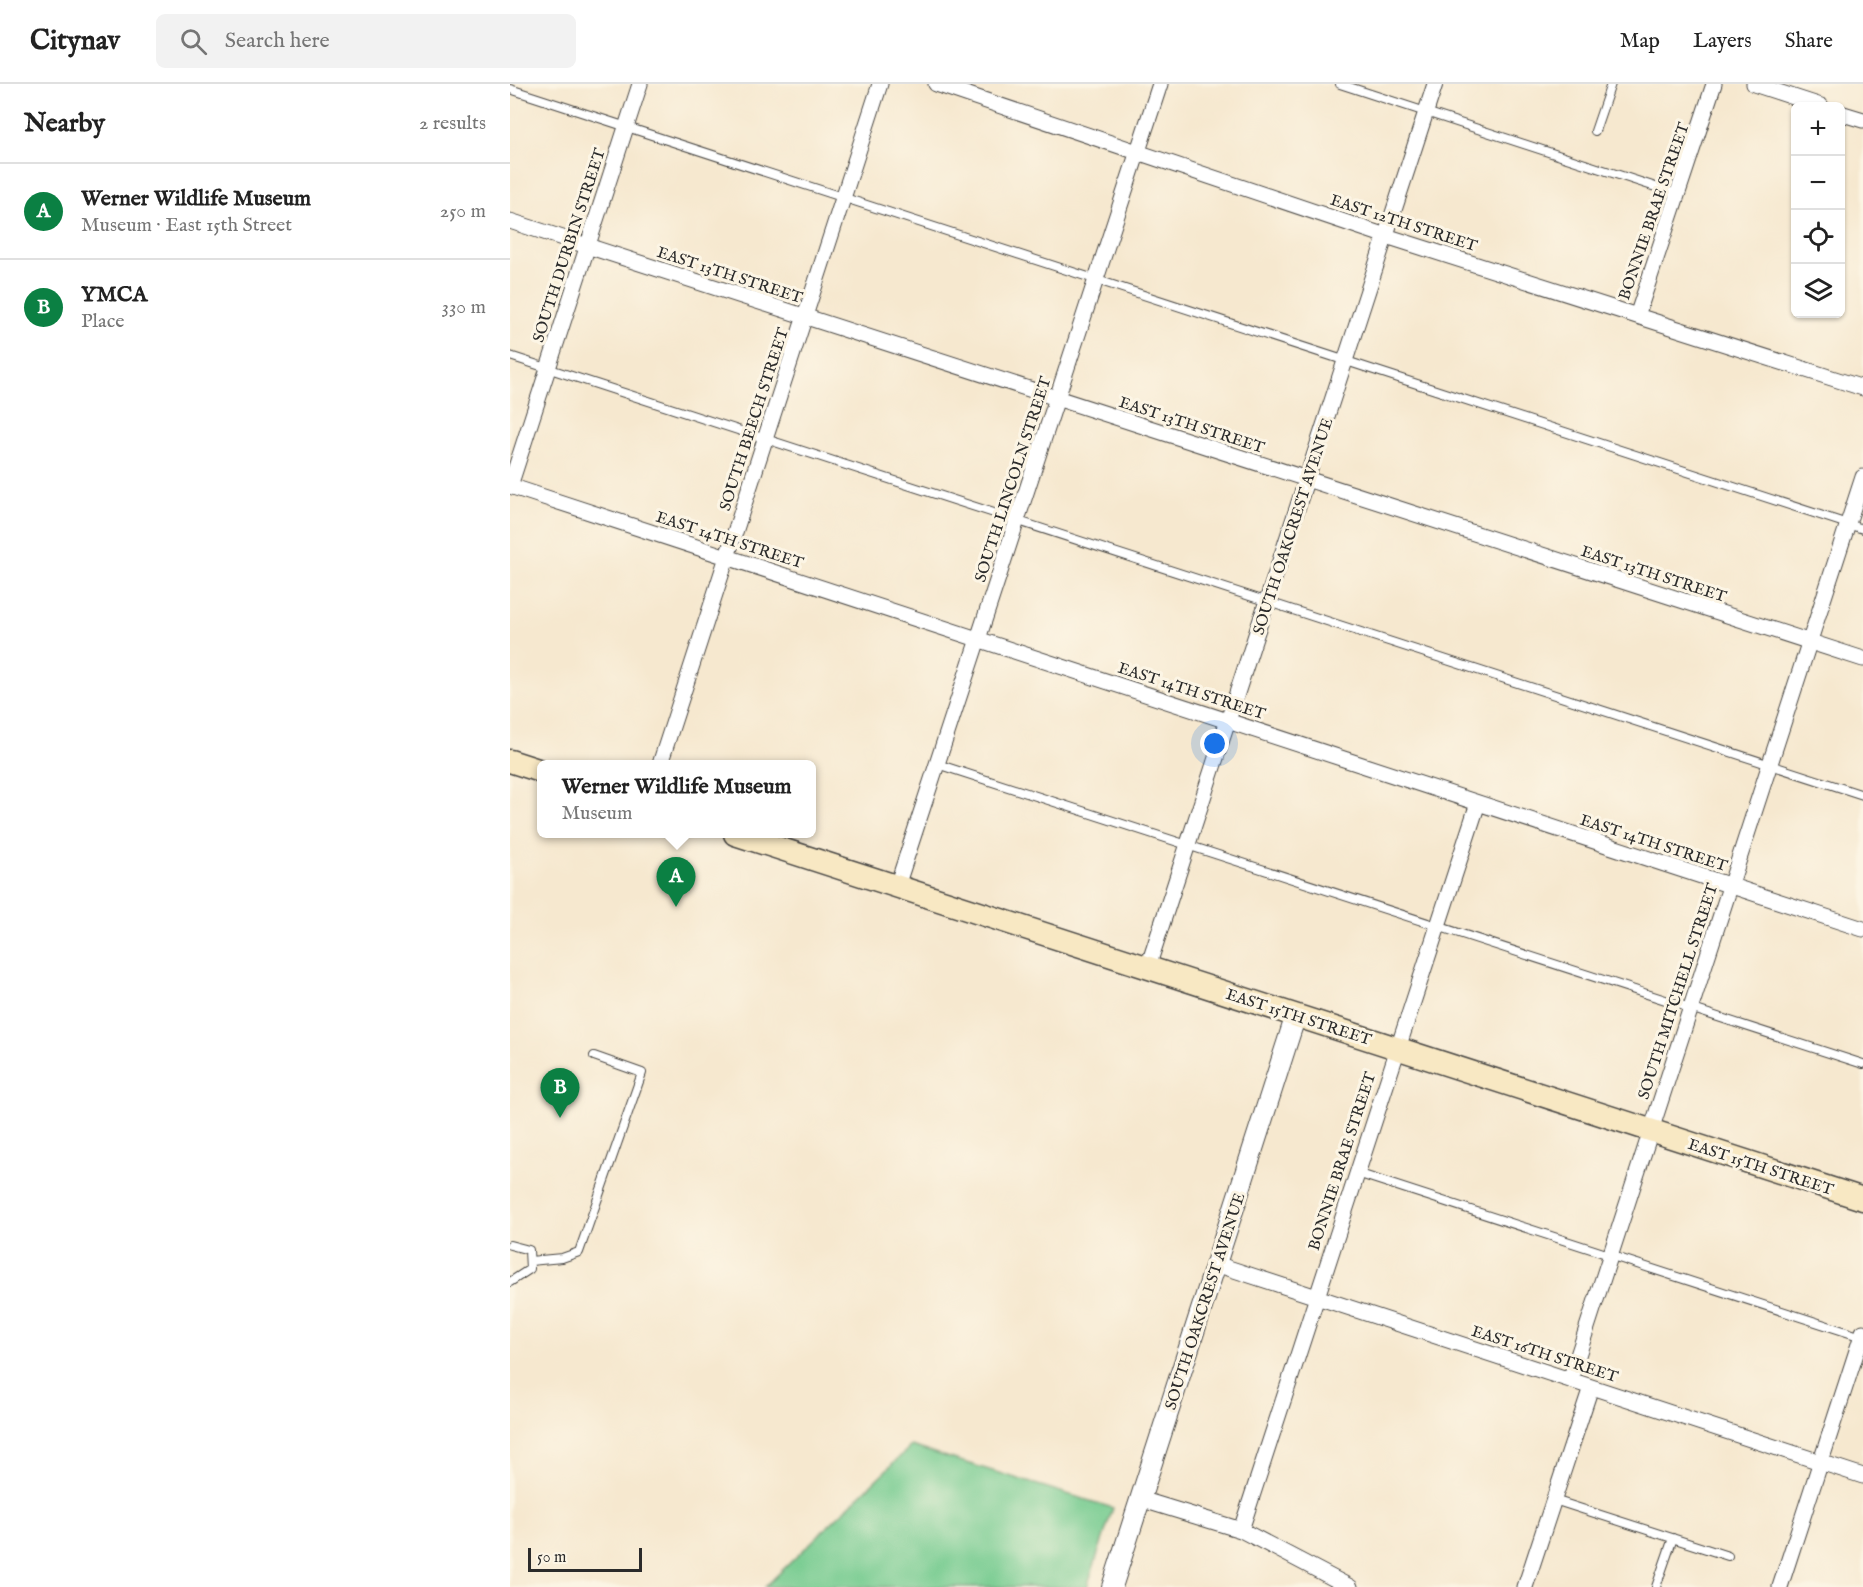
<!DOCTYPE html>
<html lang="en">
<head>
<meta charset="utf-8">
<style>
  body { margin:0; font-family:"IM FELL English",serif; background:#f2f2f2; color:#222 }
  .controls { position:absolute; right:18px; top:18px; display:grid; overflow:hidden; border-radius:9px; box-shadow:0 2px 4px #0004 }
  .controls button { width:54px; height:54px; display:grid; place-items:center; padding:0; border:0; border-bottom:2px solid #e0e0e0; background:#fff; color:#222; font:30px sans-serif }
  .scale { position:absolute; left:18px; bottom:15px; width:114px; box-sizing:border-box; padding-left:6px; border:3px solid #2b2b2b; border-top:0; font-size:16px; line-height:21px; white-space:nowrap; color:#2b2b2b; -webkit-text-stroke:4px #fcf5e5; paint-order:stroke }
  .you { position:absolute; left:705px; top:660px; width:21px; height:21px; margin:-15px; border:4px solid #fff; border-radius:50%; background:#1a73e8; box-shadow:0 0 0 9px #1a73e833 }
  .badge { display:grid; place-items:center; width:39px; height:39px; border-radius:50%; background:#0b8043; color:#fff; font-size:20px; font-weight:700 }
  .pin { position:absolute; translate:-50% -50px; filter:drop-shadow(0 2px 3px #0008) }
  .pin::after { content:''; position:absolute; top:32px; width:21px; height:18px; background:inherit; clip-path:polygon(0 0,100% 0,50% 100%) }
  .popup { position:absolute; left:27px; top:676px; width:279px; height:78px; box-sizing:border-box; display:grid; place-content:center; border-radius:9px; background:#fff; filter:drop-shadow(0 2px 4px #0005); font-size:20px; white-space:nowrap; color:#767676 }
  .popup b { font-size:22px; color:#222 }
  .popup::after { content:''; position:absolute; left:50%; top:100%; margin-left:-12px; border:12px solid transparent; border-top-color:#fff }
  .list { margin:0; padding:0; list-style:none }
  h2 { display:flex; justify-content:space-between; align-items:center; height:78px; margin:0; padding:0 24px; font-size:26px }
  h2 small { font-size:20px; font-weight:400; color:#767676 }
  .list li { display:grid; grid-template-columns:39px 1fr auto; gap:18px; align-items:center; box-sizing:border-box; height:96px; padding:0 24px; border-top:2px solid #e0e0e0 }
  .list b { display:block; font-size:22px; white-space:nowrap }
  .list p { margin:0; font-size:20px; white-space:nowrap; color:#767676 }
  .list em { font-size:20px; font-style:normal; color:#767676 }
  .icon { flex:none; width:33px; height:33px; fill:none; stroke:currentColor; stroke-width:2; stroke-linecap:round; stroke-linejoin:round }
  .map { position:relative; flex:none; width:1353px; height:1503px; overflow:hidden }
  header { display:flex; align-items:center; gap:36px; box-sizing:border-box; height:84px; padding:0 30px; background:#fff; border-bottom:2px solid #e0e0e0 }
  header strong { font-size:28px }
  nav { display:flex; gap:33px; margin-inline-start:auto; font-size:21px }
  .search { width:420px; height:54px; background:#f2f2f2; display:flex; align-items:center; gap:15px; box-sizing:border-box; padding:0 21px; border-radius:9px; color:#767676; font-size:22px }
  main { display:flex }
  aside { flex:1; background:#fff }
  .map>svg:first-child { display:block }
  .green { fill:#75cb8f; stroke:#507b5d; stroke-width:1.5 }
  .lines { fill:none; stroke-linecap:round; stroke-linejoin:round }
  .service-casing { stroke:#494744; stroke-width:10 }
  .minor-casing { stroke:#494744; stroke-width:17 }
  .tertiary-casing { stroke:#494744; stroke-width:22 }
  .secondary-casing { stroke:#494744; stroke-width:25 }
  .service { stroke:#fff; stroke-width:8 }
  .minor { stroke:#fff; stroke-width:15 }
  .tertiary { stroke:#fff; stroke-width:20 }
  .secondary { stroke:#f8e8c3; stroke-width:22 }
  .labels { text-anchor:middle; stroke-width:6; stroke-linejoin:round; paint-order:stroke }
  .street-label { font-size:16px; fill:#2b2b2b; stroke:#fcf5e5 }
</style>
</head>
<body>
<header>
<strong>Citynav</strong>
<div class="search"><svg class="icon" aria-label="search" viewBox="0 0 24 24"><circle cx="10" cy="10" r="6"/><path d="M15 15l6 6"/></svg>Search here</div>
<nav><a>Map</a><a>Layers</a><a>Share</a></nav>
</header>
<main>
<aside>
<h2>Nearby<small>2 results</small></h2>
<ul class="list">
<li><span class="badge">A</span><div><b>Werner Wildlife Museum</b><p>Museum · East 15th Street</p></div><em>250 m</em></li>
<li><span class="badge">B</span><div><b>YMCA</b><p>Place</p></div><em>330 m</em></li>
</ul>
</aside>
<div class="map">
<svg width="1353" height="1503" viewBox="0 0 1353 1503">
  <rect width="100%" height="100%" fill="#fcf5e5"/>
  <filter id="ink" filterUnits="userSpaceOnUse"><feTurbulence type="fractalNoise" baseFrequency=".0167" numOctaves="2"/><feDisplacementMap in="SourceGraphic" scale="12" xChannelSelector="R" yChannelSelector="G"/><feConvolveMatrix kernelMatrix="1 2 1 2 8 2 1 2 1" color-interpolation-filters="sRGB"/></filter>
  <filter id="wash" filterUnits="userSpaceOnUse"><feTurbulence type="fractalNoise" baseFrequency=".008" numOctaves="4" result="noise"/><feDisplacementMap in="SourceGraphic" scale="24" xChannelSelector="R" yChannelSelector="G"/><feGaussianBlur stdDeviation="1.35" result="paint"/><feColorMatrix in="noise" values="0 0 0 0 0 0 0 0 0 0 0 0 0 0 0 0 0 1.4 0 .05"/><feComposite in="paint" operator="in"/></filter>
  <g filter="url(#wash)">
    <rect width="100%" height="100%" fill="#f6e8cf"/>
    <path class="green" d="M 401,1362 L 603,1424 L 577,1503 L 255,1503 Z"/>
  </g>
  <g filter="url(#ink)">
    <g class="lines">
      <g class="service-casing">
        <path id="service" d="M 830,0 L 1167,110
          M 0,5 L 1353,445
          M 1085,47 L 1101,0
          M 0,272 L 1353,711
          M 427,680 L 1353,980
          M 847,1089 L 1352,1253
          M 0,1161 L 19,1166 L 20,1185 L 0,1198
          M 20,1177 L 52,1174 L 69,1168 L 132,989 L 84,972
          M 1044,1416 L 1218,1472
          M 1146,1503 L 1163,1454"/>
      </g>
      <g class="minor-casing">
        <path id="minor" d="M 426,0 L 876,152 L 1353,304
          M 1244,0 L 1311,22
          M 1330,29 L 1353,36
          M 0,137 L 1353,575
          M 1127,232 L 1204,0
          M 0,402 L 1353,845
          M 0,402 L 130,0
          M 150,680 L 370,0
          M 387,802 L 650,0
          M 638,883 L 925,0
          M 706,1180 L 1353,1392
          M 1060,1296 L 1353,393
          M 630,1415 L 731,1446 L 840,1503
          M 731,1446 L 968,719
          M 1015,1503 L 1081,1303
          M 1270,1503 L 1353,1248"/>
      </g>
      <g class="tertiary-casing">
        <path id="tertiary" d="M 602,1503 L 786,931"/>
      </g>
      <g class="secondary-casing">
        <path id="secondary" d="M 0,677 L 31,687
          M 225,750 L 1353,1115"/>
      </g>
      <use href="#service" class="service"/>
      <use href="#minor" class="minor"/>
      <use href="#tertiary" class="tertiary"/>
      <use href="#secondary" class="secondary"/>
    </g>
  </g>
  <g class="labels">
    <g class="street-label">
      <text transform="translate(1143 127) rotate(-71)" y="6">BONNIE BRAE STREET</text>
      <text transform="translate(894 138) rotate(18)" y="6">EAST 12TH STREET</text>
      <text transform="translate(58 161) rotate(-72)" y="6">SOUTH DURBIN STREET</text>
      <text transform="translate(220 190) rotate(18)" y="6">EAST 13TH STREET</text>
      <text transform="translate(243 335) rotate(-72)" y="6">SOUTH BEECH STREET</text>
      <text transform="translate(682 340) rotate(18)" y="6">EAST 13TH STREET</text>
      <text transform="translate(502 395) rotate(-72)" y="6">SOUTH LINCOLN STREET</text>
      <text transform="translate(782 442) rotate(-72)" y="6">SOUTH OAKCREST AVENUE</text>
      <text transform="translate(220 455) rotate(18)" y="6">EAST 14TH STREET</text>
      <text transform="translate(1144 489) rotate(18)" y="6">EAST 13TH STREET</text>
      <text transform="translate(682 606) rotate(18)" y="6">EAST 14TH STREET</text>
      <text transform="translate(1144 758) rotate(18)" y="6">EAST 14TH STREET</text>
      <text transform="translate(1167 907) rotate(-72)" y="6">SOUTH MITCHELL STREET</text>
      <text transform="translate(789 932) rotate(18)" y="6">EAST 15TH STREET</text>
      <text transform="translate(831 1077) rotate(-72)" y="6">BONNIE BRAE STREET</text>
      <text transform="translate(1251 1082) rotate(18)" y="6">EAST 15TH STREET</text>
      <text transform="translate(694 1217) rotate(-72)" y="6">SOUTH OAKCREST AVENUE</text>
      <text transform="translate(1035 1269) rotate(18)" y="6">EAST 16TH STREET</text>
    </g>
  </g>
</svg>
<div class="controls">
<button>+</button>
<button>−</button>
<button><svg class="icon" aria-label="locate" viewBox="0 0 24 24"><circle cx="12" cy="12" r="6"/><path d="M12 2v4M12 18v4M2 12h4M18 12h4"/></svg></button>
<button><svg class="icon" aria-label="layers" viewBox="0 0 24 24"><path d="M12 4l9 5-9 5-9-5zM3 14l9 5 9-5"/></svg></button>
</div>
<div class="scale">50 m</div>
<div class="you"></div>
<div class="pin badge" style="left:166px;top:823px">A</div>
<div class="popup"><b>Werner Wildlife Museum</b>Museum</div>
<div class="pin badge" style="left:50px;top:1034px">B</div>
</div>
</main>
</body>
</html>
